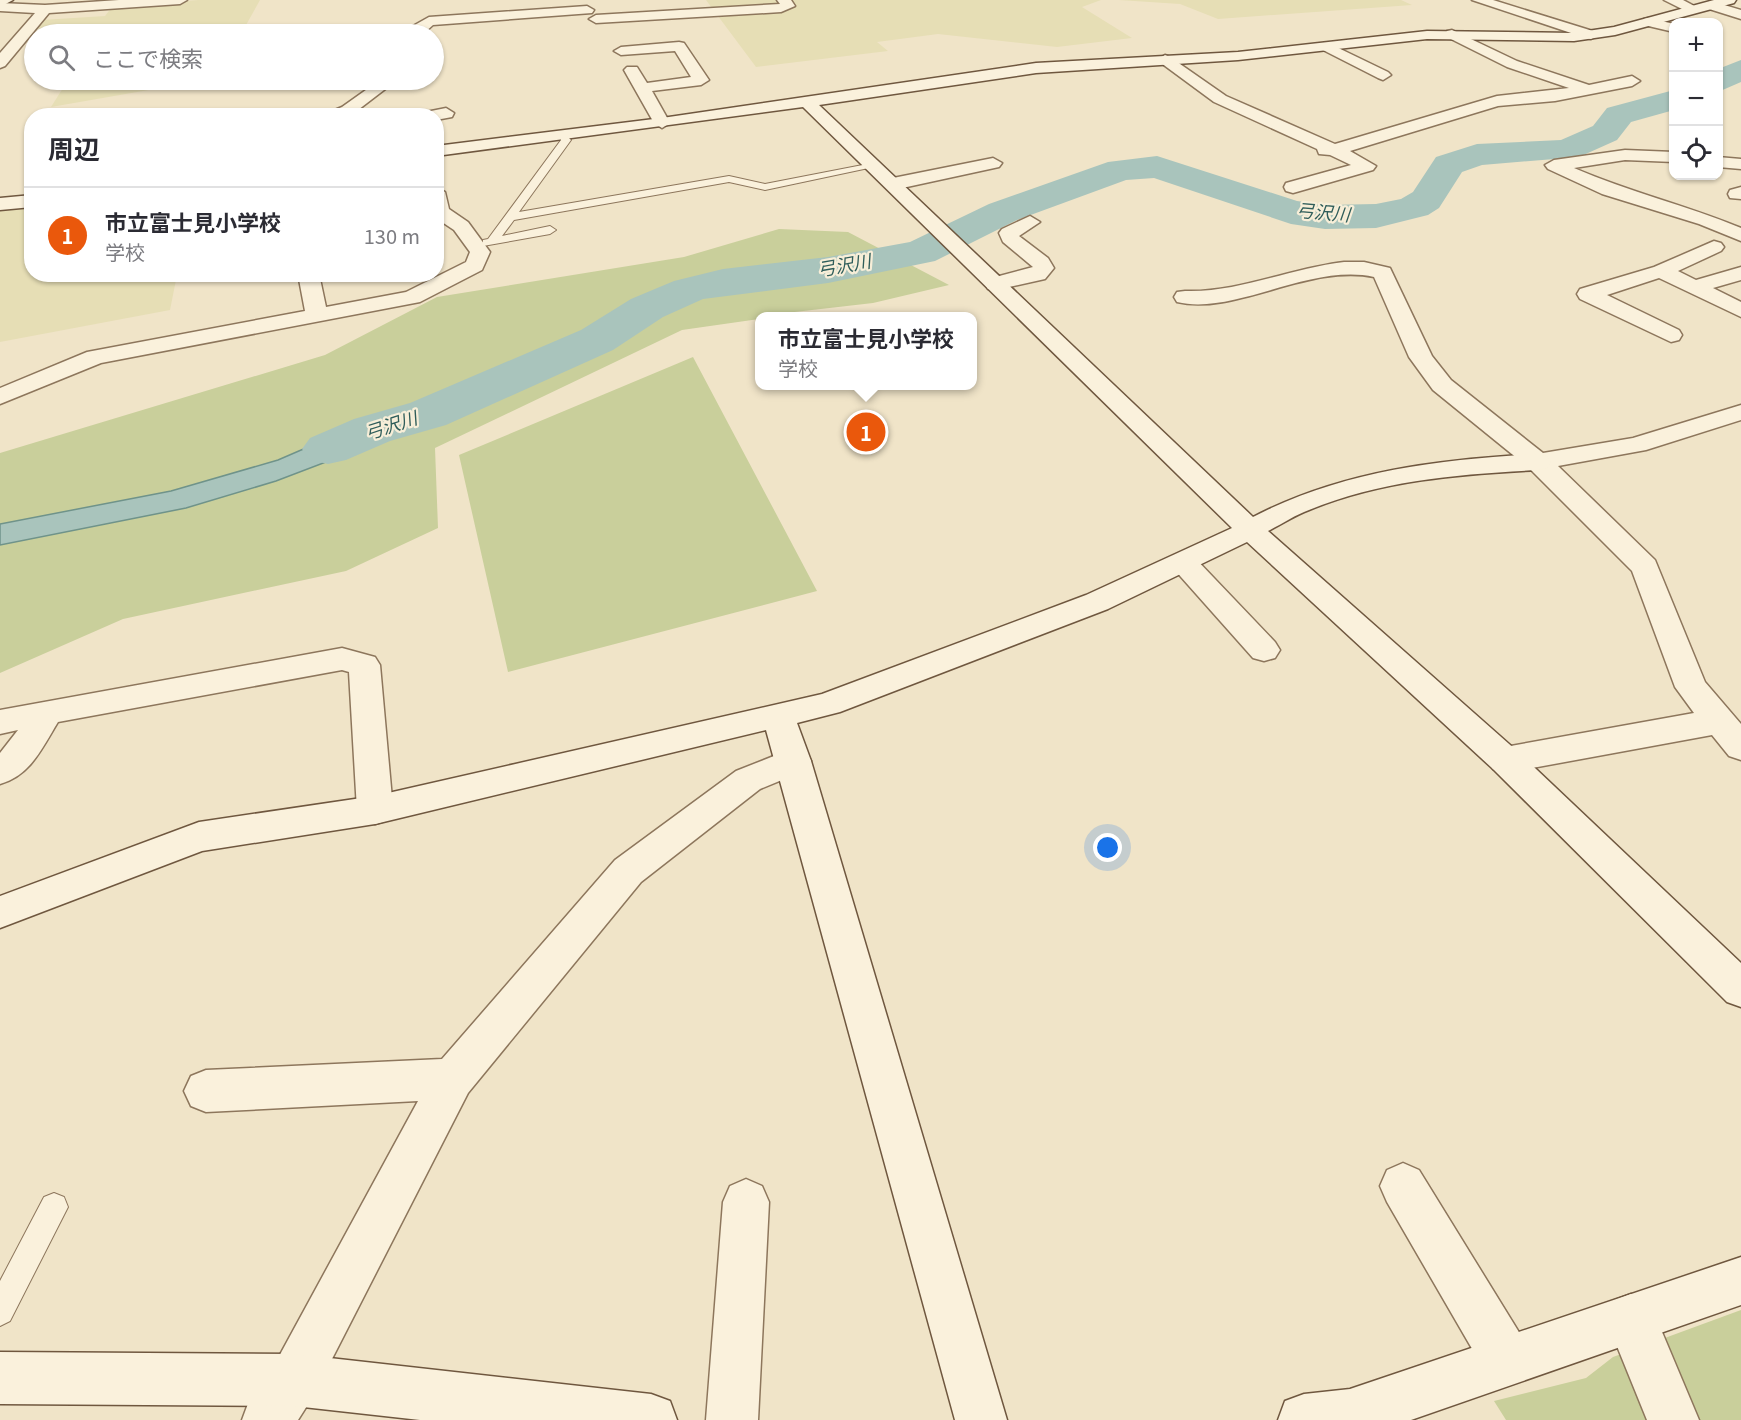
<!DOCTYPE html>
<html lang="ja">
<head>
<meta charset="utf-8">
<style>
  body { margin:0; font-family:Georgia,"Noto Sans JP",serif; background:#f7f7f7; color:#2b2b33 }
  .controls { position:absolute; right:18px; top:18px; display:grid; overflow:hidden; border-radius:12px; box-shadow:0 2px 4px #0004 }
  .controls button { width:54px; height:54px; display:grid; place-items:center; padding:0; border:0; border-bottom:2px solid #e1e1e2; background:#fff; color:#2b2b33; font:30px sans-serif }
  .you { position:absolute; left:1108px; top:848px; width:21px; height:21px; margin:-15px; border:4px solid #fff; border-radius:50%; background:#1a73e8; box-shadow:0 0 0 9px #1a73e833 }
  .badge { display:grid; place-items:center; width:39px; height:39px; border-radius:50%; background:#ea580c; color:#fff; font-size:20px; font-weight:700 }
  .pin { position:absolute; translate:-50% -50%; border:3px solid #fff; box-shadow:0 2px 6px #0006 }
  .popup { position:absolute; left:755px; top:312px; width:222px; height:78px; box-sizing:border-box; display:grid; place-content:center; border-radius:12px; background:#fff; filter:drop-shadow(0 2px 4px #0005); font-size:20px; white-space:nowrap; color:#7c7c81 }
  .popup b { font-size:22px; color:#2b2b33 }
  .popup::after { content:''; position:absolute; left:50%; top:100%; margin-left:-12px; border:12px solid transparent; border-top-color:#fff }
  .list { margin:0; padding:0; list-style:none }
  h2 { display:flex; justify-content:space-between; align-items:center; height:78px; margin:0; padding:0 24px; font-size:26px }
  h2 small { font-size:20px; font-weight:400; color:#7c7c81 }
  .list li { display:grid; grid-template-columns:39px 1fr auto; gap:18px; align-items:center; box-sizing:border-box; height:96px; padding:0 24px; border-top:2px solid #e1e1e2 }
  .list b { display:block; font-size:22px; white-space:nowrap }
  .list p { margin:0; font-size:20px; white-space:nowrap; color:#7c7c81 }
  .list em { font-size:20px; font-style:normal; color:#7c7c81 }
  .icon { flex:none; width:33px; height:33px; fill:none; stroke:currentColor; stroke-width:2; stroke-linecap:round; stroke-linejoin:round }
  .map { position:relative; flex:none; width:1741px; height:1420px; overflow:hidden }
  .search { position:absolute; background:#fff; box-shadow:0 2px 4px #0004; left:24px; top:24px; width:420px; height:66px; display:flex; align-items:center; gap:15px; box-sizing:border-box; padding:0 21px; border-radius:33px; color:#7c7c81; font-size:22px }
  .panel { position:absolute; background:#fff; box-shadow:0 2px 4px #0004; left:24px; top:108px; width:420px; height:174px; border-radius:24px }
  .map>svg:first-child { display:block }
  .farmland { fill:#e6deb5 }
  .green { fill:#c9cf9b }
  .water { fill:#a9c4bc; stroke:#6f938a; stroke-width:1.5 }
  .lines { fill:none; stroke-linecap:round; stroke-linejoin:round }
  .river { fill:#a9c4bc; fill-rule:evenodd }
  .lane-casing { stroke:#8d765c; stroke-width:2 }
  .street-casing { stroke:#8d765c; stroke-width:3 }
  .secondary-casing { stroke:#6f573f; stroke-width:3 }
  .lane { fill:#faf1dc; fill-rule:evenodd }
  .street { fill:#faf1dc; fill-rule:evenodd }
  .secondary { fill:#faf1dc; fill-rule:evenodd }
  .labels { text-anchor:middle; stroke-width:4.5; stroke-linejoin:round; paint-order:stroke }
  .far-water-label { font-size:18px; font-style:italic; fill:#2f5d5a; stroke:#f7eed8 }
</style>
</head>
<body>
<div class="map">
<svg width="1741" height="1420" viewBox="0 0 1741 1420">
  <rect width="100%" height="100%" fill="#f0e4c8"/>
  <path class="farmland" d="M 198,0 L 260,0 L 241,34 L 97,34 L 103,25 L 36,29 L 42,20 L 105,16 L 112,7 Z
    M 706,0 L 1101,0 L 1082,7 L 1132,38 L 1057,47 L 938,34 L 877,42 L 888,51 L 756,67 Z
    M 1119,0 L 1401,0 L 1412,5 L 1218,19 L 1180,4 Z
    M 68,80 L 206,80 L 51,107 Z
    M 31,206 L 32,274 L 177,275 L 170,310 L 0,342 L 0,210 Z"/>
  <path class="green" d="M 779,229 L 848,232 L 949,285 L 873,303 L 760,316 L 759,319 L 682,330 L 435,448 L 438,528 L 346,571 L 123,619 L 0,673 L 0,453 L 325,355 L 437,297 L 684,257 Z
    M 693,357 L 817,591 L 508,672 L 459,455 Z
    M 1741,1310 L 1741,1420 L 1506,1420 L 1494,1401 L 1586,1378 L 1613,1357 Z"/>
  <path class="water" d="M 405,408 L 418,427 L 276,481 L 186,508 L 0,545 L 0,524 L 171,491 L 278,460 L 352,428 Z"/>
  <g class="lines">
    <path class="river" d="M 1741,60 L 1741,82 L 1718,92 L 1718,69 Z
      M 1674,90 L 1674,110 L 1631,122 L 1617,140 L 1579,157 L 1482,165 L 1462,172 L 1439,208 L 1428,215 L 1376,228 L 1325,229 L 1291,224 L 1154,178 L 1126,180 L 1017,220 L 935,261 L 828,283 L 703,299 L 663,317 L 613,350 L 446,425 L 390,441 L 346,460 L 328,464 L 310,460 L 302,449 L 310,438 L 354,419 L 410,403 L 581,330 L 631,299 L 674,281 L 723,269 L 828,257 L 910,242 L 989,204 L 1108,162 L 1157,156 L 1297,201 L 1325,205 L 1376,204 L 1401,199 L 1413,192 L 1436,157 L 1477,144 L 1561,140 L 1593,126 L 1607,108 Z"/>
    <g class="lane-casing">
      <path id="lane" d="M 345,108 L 362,109 L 366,116 L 345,112 Z
        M 564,133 L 571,140 L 519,212 L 729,176 L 765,184 L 873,163 L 878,166 L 765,190 L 729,182 L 514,220 L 502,236 L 550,226 L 556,230 L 550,234 L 483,246 L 483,240 L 488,239 L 561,140 L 560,134 Z
        M 54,1193 L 64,1197 L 68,1207 L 10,1321 L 0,1326 L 0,1281 L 44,1197 Z"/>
    </g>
    <g class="street-casing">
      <path id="street" d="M 119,0 L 187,0 L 180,4 L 49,13 L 5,66 L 0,68 L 0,53 L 35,13 L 0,11 L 0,3 L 45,5 Z
        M 777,0 L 791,0 L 795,6 L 781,12 L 596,23 L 589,19 L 596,15 L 780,4 Z
        M 1472,0 L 1493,0 L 1596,32 L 1598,35 L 1591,39 L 1586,38 Z
        M 1664,0 L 1683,0 L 1700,9 L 1698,12 L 1688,12 Z
        M 1711,1 L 1741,10 L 1741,19 L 1706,8 L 1704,5 Z
        M 587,6 L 594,10 L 592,13 L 433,25 L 423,34 L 409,34 L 413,26 L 429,17 Z
        M 1649,18 L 1674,24 L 1674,32 L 1644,25 L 1644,19 Z
        M 1452,30 L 1517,61 L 1589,85 L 1632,76 L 1640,81 L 1632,86 L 1555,101 L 1498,106 L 1350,151 L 1376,166 L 1373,170 L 1293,193 L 1286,191 L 1284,187 L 1286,183 L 1351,165 L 1330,155 L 1319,154 L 1317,149 L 1214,102 L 1157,60 L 1165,55 L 1170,57 L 1226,96 L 1335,144 L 1497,96 L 1569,88 L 1507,67 L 1447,37 L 1445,34 L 1447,31 Z
        M 679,42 L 684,43 L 709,80 L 701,85 L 652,91 L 670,123 L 662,128 L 654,123 L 624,70 L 627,67 L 637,67 L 647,83 L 691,77 L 675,51 L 621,55 L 614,51 L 621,47 Z
        M 1328,43 L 1388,72 L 1391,75 L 1383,80 L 1378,78 L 1323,50 L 1321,47 Z
        M 380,80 L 397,80 L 354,113 L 320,116 L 342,107 Z
        M 446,108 L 454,113 L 452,117 L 436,120 L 436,116 L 424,116 L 426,112 Z
        M 1625,150 L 1674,152 L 1674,162 L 1625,160 L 1574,168 C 1629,192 1686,205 1741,228 L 1741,241 L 1699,224 L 1602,194 L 1548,169 L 1545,165 L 1554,160 Z
        M 1718,157 L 1741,159 L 1741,169 L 1718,167 Z
        M 993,158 L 1002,163 L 999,167 L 893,190 L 884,184 L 893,178 Z
        M 436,187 L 445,192 L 449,209 L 468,222 L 490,252 L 482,270 L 420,302 L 101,363 L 0,404 L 0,388 L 87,352 L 305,311 L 298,274 L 319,274 L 326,307 L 406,292 L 466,262 L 470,252 L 454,230 L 436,218 Z
        M 1741,187 L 1741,199 L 1730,198 L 1728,194 L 1730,190 Z
        M 1030,216 L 1040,222 L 1019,236 L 1048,258 L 1054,268 L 1045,279 L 996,290 L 988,289 L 985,284 L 988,279 L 1033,267 L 1003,242 L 999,233 L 1002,229 Z
        M 1714,241 L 1721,243 L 1724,247 L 1721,251 L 1678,271 L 1696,280 L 1741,267 L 1741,280 L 1713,288 L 1741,302 L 1741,317 L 1659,278 L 1607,295 L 1679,330 L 1682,335 L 1679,340 L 1671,342 L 1580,299 L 1577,294 L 1580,289 L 1654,267 Z
        M 1344,262 L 1364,262 L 1390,268 L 1432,356 L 1451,380 L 1543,453 L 1633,438 L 1741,405 L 1741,420 L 1646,450 L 1558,466 L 1655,560 L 1705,682 L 1741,724 L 1741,760 L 1729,756 L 1712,735 L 1505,773 L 1493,769 L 1488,760 L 1493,751 L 1505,747 L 1694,713 L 1675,687 L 1632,571 L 1529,468 L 1433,390 L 1409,357 L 1374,277 C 1310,263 1234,316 1177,302 L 1174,297 L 1177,292 L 1185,291 C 1238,293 1291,268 1344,262 Z
        M 1183,553 L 1193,556 L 1275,642 L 1280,650 L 1275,658 L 1264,661 L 1253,658 L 1173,568 L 1169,562 L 1173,556 Z
        M 342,648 L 375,657 L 380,665 L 393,810 L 388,820 L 375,824 L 362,820 L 357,810 L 349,672 L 342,670 L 58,722 C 42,748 31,775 0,784 L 0,753 L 18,730 L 0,734 L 0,710 Z
        M 794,748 L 806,752 L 811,761 L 806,770 L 760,789 L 641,882 L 468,1093 L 312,1398 L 298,1420 L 242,1420 L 249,1401 L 276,1362 L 418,1101 L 206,1112 L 191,1106 L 184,1091 L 191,1076 L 206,1070 L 442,1059 L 615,860 L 736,771 Z
        M 1403,1163 L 1419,1170 L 1525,1342 L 1532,1360 L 1525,1378 L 1507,1385 L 1489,1378 L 1387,1202 L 1380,1186 L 1387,1170 Z
        M 746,1179 L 762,1186 L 769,1202 L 758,1420 L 706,1420 L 723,1202 L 730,1186 Z
        M 1631,1294 L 1649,1301 L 1699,1420 L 1647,1420 L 1606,1319 L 1613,1301 Z"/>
    </g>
    <g class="secondary-casing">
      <path id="secondary" d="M 0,0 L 13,0 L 0,7 Z
        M 1714,0 L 1736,0 L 1734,3 L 1615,35 L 1574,41 L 1427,39 L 1238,60 L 1036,73 L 819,105 L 1253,517 C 1341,471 1440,459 1538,454 L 1547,456 L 1551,462 L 1547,468 L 1538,470 C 1461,474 1381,480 1309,510 C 1295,515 1282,524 1268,531 L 1517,751 L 1741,963 L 1741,1007 L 1727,1002 L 1493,769 L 1247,542 L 1108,609 L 840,712 L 797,723 L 811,761 L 1007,1420 L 955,1420 L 766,730 L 375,824 L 202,851 L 0,928 L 0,896 L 199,822 L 375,796 L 822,694 L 1086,595 L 1232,528 L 803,107 L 436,156 L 436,146 L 662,118 L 1036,63 L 1238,52 L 1427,31 L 1574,33 L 1614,27 Z
        M 32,195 L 32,207 L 0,210 L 0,198 Z
        M 1741,1257 L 1741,1305 L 1411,1420 L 1278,1420 L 1285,1401 L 1304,1394 L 1350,1389 Z
        M 0,1352 L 294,1354 L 651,1394 L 670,1401 L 677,1420 L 420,1420 L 294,1406 L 0,1404 Z"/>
    </g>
    <use href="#lane" class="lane"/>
    <use href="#street" class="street"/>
    <use href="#secondary" class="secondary"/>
  </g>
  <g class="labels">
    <g class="far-water-label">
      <text transform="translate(1323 213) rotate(5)" y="6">弓沢川</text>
      <text transform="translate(844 266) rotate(-10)" y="6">弓沢川</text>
      <text transform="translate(391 426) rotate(-18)" y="6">弓沢川</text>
    </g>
  </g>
</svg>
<div class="controls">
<button>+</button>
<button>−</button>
<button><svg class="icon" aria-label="locate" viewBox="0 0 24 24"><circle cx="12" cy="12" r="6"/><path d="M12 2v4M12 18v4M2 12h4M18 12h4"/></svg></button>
</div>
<div class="you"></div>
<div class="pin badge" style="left:866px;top:432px">1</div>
<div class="popup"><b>市立富士見小学校</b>学校</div>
<div class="search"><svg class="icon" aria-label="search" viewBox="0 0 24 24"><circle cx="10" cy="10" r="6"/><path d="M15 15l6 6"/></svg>ここで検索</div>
<section class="panel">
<h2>周辺<small></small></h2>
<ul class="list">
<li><span class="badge">1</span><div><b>市立富士見小学校</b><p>学校</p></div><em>130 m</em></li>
</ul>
</section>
</div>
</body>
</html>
